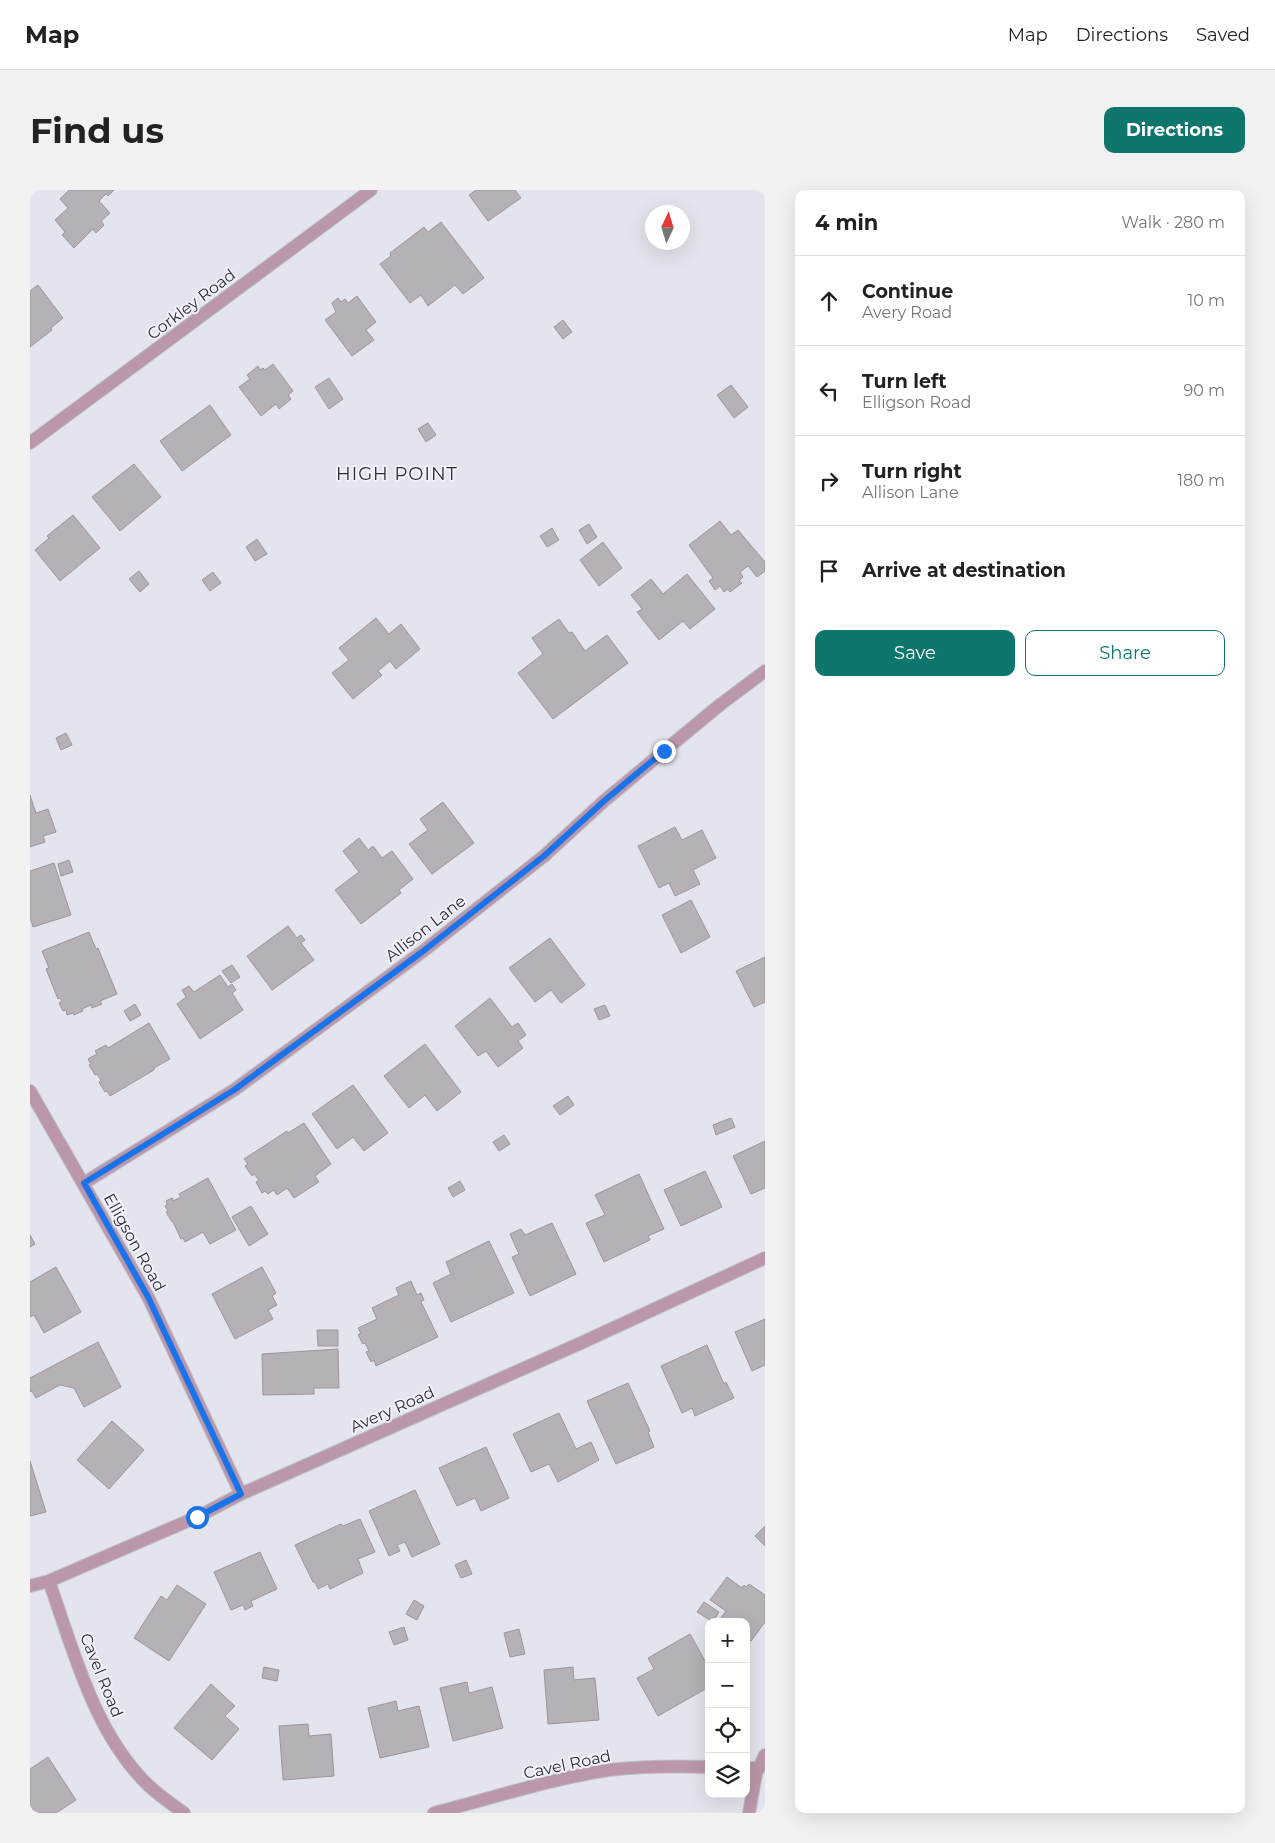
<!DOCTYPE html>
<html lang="en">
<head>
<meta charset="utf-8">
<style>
  body { margin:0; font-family:Montserrat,sans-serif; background:#f2f2f2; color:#222 }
  .controls { position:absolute; right:15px; bottom:15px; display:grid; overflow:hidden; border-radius:10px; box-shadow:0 5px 20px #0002 }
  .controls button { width:45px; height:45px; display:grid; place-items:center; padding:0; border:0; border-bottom:1px solid #e0e0e0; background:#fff; color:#222; font:25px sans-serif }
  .compass { position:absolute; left:615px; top:15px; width:45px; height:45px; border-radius:50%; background:#fff; box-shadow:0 5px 20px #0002; rotate:4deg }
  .stop { position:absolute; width:15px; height:15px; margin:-11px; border:4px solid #1a73e8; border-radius:50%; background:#fff }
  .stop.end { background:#1a73e8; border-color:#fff; box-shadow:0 1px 5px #0008 }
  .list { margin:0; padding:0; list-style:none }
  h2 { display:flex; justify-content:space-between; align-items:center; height:65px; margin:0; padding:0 20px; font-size:21px }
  h2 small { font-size:16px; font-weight:400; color:#767676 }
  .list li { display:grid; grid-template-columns:32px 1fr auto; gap:15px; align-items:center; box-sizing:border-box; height:90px; padding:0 20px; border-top:1px solid #e0e0e0 }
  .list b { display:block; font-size:19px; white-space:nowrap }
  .list p { margin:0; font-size:16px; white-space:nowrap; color:#767676 }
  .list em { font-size:16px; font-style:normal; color:#767676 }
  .actions { display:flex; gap:10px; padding:15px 20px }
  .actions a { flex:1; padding:11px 0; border:1px solid #0f766e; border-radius:10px; text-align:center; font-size:18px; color:#0f766e }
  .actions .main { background:#0f766e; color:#fff }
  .icon { flex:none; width:28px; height:28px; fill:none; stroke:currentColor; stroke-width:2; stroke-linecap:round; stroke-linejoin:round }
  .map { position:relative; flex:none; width:735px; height:1623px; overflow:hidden; border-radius:10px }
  header { display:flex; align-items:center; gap:30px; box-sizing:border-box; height:70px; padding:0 25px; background:#fff; border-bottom:1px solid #e0e0e0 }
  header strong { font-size:24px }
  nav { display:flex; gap:28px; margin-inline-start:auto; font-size:18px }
  .intro { display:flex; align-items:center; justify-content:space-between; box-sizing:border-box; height:120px; padding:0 30px }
  h1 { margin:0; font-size:35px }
  .button { padding:12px 22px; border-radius:10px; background:#0f766e; color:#fff; font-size:18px; font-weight:700 }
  main { display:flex; gap:30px; padding:0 30px }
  aside { flex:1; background:#fff; border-radius:10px; box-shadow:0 5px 20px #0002 }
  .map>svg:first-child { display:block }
  .building { fill:#b6b0b7; stroke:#9c969d }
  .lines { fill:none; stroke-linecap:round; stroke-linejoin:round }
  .minor-casing { stroke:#bfc0c8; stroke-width:14 }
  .minor { stroke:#ba97aa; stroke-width:12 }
  .route { stroke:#1a73e8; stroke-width:6 }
  .labels { text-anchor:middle; stroke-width:4; stroke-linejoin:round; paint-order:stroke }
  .street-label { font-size:16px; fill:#2f2f33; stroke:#f0f1fb }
  .neighbourhood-label { font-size:18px; letter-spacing:1px; fill:#2f2f33; stroke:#f0f1fb }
</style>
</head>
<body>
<header>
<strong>Map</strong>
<nav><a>Map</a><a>Directions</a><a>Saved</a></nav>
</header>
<div class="intro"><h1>Find us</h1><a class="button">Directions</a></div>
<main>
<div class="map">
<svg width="735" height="1623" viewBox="0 0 735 1623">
  <rect width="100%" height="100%" fill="#e3e4ed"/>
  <path class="building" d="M 39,0 L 84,0 L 78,6 L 76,4 L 69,11 L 80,23 L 71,31 L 74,35 L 66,43 L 63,39 L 44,58 L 32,45 L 35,42 L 25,30 L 38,18 L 30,9 Z
    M 446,0 L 485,0 L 491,8 L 458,31 L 439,5 Z
    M 411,32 L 454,88 L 433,104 L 425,95 L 398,116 L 391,105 L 380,113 L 350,74 L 361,66 L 360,63 L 394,37 L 398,42 Z
    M 8,95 L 33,128 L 21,138 L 22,140 L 0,157 L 0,101 Z
    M 327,106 L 346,132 L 336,140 L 344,150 L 322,166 L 295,130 L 306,122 L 302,113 L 308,108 L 311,112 L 315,109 L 318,113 Z
    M 533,130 L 542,142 L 533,149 L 524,137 Z
    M 243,174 L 263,201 L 258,205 L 261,209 L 249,219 L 246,214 L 231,226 L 209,197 L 220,189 L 217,185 L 228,176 L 230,180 L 233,178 L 235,180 Z
    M 299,188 L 313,209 L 299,219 L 285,197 Z
    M 701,195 L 718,217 L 704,228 L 687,205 Z
    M 180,215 L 201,245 L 152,281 L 130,251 Z
    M 398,233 L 406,245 L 396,252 L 388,239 Z
    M 104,274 L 131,307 L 90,341 L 62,307 Z
    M 43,325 L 70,358 L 30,391 L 5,360 L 19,348 L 17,346 Z
    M 690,331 L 701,345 L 708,340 L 735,372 L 735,381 L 727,387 L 718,376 L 710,382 L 713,387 L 709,391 L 712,393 L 700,402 L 698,399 L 694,402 L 690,396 L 685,400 L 679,391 L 683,388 L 659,355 Z
    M 559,334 L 567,347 L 557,354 L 549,340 Z
    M 522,338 L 529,350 L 517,357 L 510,346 Z
    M 227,349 L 237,364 L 225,371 L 216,357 Z
    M 573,352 L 592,378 L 569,396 L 550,370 Z
    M 109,381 L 119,394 L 110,402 L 99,389 Z
    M 183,382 L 191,393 L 180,401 L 172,390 Z
    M 657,384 L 685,419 L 660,439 L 653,431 L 629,450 L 607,422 L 612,419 L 601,405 L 621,389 L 633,404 Z
    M 346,428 L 359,444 L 371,434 L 390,459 L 366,479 L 360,471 L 348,481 L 352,485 L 323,509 L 302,483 L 319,470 L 309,458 Z
    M 529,429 L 539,443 L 542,442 L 555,461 L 577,445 L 598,473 L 523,529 L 488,483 L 513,464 L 502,448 Z
    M 36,543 L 42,555 L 31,560 L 26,548 Z
    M 0,605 L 6,623 L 18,619 L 26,642 L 13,646 L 15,652 L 0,657 Z
    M 413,612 L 444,653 L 402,684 L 379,654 L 398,640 L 390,629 Z
    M 645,637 L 652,650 L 672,640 L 686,668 L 663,680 L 670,694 L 645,706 L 639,693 L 629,698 L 608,656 Z
    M 329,648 L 338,660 L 343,656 L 352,668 L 362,661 L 383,689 L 369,700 L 371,703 L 331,734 L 305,700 L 329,682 L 313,661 Z
    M 39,670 L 43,682 L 31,686 L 28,674 Z
    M 24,673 L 41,725 L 3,737 L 0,727 L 0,681 Z
    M 661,710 L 680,747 L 651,763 L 632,725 Z
    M 258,736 L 267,748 L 271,745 L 275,750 L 271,753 L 284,770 L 242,800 L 217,766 Z
    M 59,742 L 66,759 L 68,758 L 87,804 L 70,811 L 72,814 L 62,818 L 61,815 L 52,819 L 53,821 L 44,825 L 43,823 L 37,825 L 36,820 L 33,821 L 29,813 L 32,811 L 30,808 L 28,809 L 16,779 L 19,778 L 12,761 Z
    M 520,748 L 555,795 L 531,813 L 521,800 L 505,812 L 479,778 Z
    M 735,767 L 735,812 L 724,817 L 706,781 Z
    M 202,775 L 210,787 L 201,793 L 192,781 Z
    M 190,785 L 198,797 L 202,794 L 206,800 L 202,803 L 213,820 L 170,849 L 147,814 L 156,807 L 152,800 L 159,796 L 164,802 Z
    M 460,808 L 482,837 L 488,833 L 496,845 L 488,851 L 493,858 L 468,877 L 456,861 L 448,866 L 425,836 Z
    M 105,814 L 111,825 L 100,831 L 94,821 Z
    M 575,815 L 580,826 L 569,830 L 564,819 Z
    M 119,833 L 140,869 L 124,878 L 124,880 L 80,906 L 77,901 L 75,902 L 69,892 L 71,890 L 67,884 L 65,885 L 59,875 L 61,874 L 58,869 L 67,864 L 65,861 L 76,855 L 78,858 Z
    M 395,854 L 431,902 L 407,921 L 395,905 L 379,918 L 354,886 Z
    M 323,895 L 358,943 L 334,961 L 323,947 L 307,959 L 282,924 Z
    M 538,906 L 544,915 L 530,925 L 523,916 Z
    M 701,928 L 705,937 L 686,945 L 683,935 Z
    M 274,933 L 301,974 L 285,986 L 289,992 L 264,1008 L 257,998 L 247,1005 L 244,1000 L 238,1004 L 235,1001 L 232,1003 L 226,992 L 229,990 L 224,984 L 222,986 L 215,976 L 218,974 L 214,969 L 257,941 L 258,943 Z
    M 474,945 L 480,954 L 469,961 L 463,952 Z
    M 735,951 L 735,998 L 721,1004 L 703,966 Z
    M 675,981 L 692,1017 L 651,1036 L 634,1000 Z
    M 609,984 L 634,1039 L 618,1046 L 620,1050 L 574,1072 L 556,1033 L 575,1025 L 565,1005 Z
    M 178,988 L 206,1040 L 180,1054 L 173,1042 L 155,1052 L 153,1048 L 151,1049 L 143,1032 L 142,1032 L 136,1022 L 138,1021 L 135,1016 L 137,1014 L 136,1011 L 142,1008 L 143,1011 L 151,1007 L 149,1004 Z
    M 430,991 L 435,1000 L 423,1007 L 418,998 Z
    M 221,1016 L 238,1044 L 219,1056 L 202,1027 Z
    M 522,1033 L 546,1084 L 500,1106 L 482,1067 L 489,1064 L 480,1044 L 491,1039 L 495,1045 Z
    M 0,1045 L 5,1054 L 0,1057 Z
    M 459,1051 L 484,1103 L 421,1132 L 403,1093 L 421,1084 L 416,1072 Z
    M 26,1077 L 51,1122 L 14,1143 L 4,1125 L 0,1127 L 0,1092 Z
    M 232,1077 L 246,1103 L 242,1106 L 247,1115 L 238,1120 L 243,1129 L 205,1149 L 182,1104 Z
    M 381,1091 L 387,1105 L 391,1103 L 394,1110 L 391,1112 L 408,1147 L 346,1176 L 344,1170 L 341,1172 L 336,1162 L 339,1161 L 335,1153 L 333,1154 L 328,1145 L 331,1143 L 328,1138 L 347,1129 L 342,1118 L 369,1105 L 366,1098 Z
    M 735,1129 L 735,1175 L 722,1181 L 705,1142 Z
    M 287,1140 L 308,1140 L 308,1156 L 288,1156 Z
    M 68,1152 L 91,1197 L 54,1217 L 44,1198 L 30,1195 L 6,1208 L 2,1201 L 0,1202 L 0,1188 Z
    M 677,1155 L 694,1194 L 696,1192 L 704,1208 L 665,1226 L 662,1218 L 652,1223 L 631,1176 Z
    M 308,1159 L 309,1198 L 284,1198 L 284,1204 L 233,1205 L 232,1164 Z
    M 598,1193 L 620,1241 L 618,1242 L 624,1257 L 586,1274 L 557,1211 Z
    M 529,1223 L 546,1259 L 561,1252 L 569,1270 L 528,1292 L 519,1274 L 501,1282 L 483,1244 Z
    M 82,1231 L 114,1260 L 79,1299 L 47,1270 Z
    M 456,1257 L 479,1308 L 451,1321 L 445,1308 L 427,1316 L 409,1278 Z
    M 0,1271 L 16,1322 L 0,1326 Z
    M 385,1300 L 410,1354 L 382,1367 L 375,1352 L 367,1355 L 370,1361 L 359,1366 L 339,1321 Z
    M 330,1329 L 345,1362 L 328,1369 L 333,1383 L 300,1399 L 298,1394 L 288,1399 L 285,1392 L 283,1392 L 265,1355 L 311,1334 L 313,1336 Z
    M 735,1336 L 735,1356 L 725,1346 Z
    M 230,1362 L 247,1399 L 221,1411 L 223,1416 L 215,1420 L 213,1415 L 201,1420 L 184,1382 Z
    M 436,1370 L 442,1384 L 431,1388 L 425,1375 Z
    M 697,1387 L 712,1398 L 714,1395 L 716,1397 L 719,1394 L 735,1405 L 735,1432 L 721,1451 L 716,1447 L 716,1432 L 694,1432 L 690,1429 L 696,1421 L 680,1410 Z
    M 147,1395 L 176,1414 L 139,1471 L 104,1448 L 131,1406 L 137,1410 Z
    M 384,1410 L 394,1416 L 387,1430 L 376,1424 Z
    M 674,1412 L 689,1422 L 683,1432 L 667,1422 Z
    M 374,1437 L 378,1450 L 364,1455 L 359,1442 Z
    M 489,1439 L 495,1464 L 480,1467 L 474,1443 Z
    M 660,1444 L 679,1478 L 679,1497 L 628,1526 L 607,1488 L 624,1479 L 618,1468 Z
    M 234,1477 L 249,1480 L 247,1491 L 232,1488 Z
    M 543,1477 L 544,1490 L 565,1488 L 569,1530 L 518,1534 L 514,1480 Z
    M 437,1492 L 439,1503 L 462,1497 L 473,1538 L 423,1551 L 410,1498 Z
    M 181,1494 L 205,1516 L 195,1526 L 209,1539 L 182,1570 L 144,1538 Z
    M 366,1511 L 368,1521 L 389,1516 L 399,1557 L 350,1568 L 338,1518 Z
    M 278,1534 L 279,1546 L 301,1544 L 304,1586 L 253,1590 L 249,1536 Z
    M 18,1567 L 46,1610 L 26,1623 L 0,1623 L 0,1579 Z"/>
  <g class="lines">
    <g class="minor-casing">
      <path id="minor" d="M 0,253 L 341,0
        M 0,901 L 118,1107 L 211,1304
        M 54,993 L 204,900 L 392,762 L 514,666 L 574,611 L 634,561 L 691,514 L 735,481
        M 19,1391 C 43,1459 64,1543 118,1595 C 129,1605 141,1614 154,1623
        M 0,1396 L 19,1391 L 167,1327 L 211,1304 L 551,1153 L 735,1068
        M 716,1578 L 729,1578
        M 404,1623 C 462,1608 520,1589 579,1580 C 612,1576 646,1576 679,1577
        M 719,1623 L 726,1584 L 735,1565"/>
    </g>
    <use href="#minor" class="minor"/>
  </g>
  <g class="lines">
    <path class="route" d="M 167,1327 L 211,1304 L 118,1107 L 54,993 L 204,900 L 392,762 L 514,666 L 574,611 L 634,561"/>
  </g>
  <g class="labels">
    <g class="street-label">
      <text transform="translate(161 114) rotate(-37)" y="6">Corkley Road</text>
      <text transform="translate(395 738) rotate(-38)" y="6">Allison Lane</text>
      <text transform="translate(105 1052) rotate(61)" y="6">Elligson Road</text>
      <text transform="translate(362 1219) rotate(-24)" y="6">Avery Road</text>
      <text transform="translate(72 1485) rotate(68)" y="6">Cavel Road</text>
      <text transform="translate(537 1574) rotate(-12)" y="6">Cavel Road</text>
    </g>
    <g class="neighbourhood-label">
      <text x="367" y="290">HIGH POINT</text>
    </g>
  </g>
</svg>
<div class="controls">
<button>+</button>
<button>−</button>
<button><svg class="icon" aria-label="locate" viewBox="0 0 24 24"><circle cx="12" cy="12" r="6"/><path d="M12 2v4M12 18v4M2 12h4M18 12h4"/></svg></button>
<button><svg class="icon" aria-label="layers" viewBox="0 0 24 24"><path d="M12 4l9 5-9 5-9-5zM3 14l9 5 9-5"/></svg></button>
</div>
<svg class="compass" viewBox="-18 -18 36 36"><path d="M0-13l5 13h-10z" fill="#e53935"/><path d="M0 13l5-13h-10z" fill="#767676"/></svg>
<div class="stop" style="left:167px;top:1327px"></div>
<div class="stop end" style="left:634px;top:561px"></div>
</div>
<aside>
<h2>4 min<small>Walk · 280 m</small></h2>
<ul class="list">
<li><svg class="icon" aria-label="ahead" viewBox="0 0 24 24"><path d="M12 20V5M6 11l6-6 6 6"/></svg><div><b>Continue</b><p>Avery Road</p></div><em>10 m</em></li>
<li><svg class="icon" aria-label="left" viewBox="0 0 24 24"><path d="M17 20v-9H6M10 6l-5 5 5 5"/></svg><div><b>Turn left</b><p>Elligson Road</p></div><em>90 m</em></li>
<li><svg class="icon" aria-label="right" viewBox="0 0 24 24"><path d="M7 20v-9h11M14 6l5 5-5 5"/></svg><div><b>Turn right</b><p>Allison Lane</p></div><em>180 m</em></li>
<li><svg class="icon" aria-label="arrive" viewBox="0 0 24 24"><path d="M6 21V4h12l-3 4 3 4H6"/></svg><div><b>Arrive at destination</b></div></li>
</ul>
<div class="actions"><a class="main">Save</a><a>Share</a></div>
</aside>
</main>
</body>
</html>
